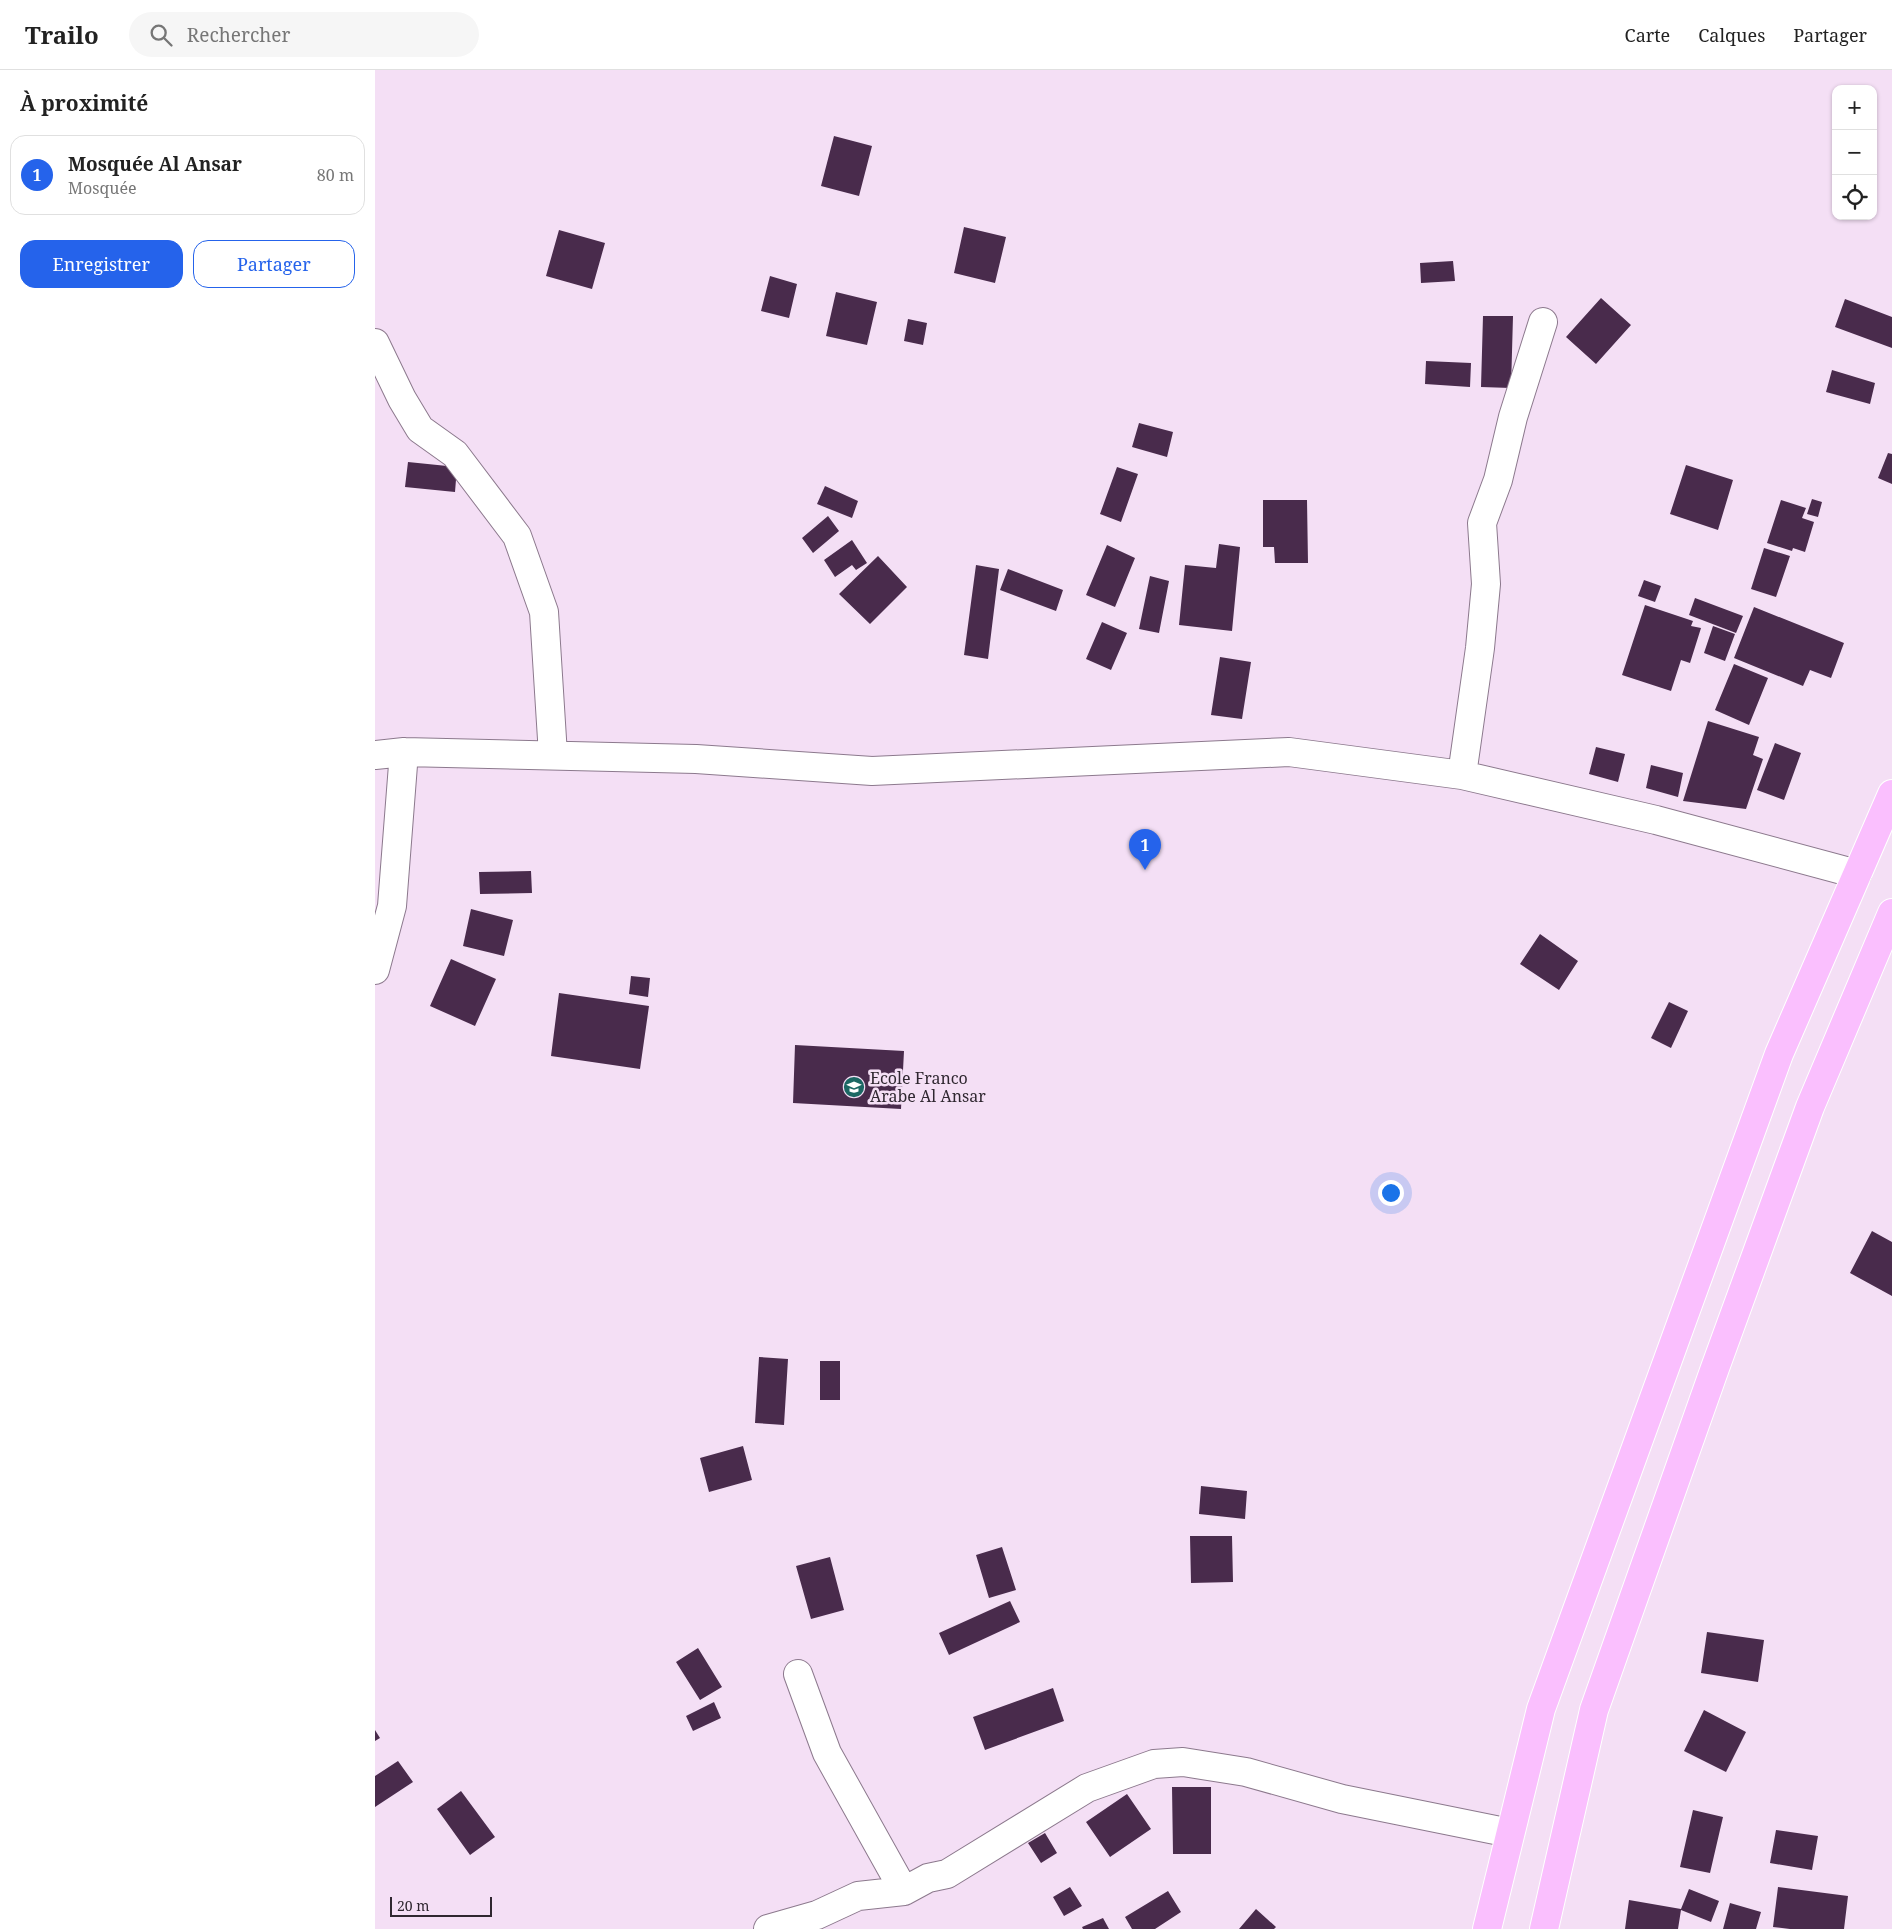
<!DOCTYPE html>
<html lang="fr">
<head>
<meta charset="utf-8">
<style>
  body { margin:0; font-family:"Noto Serif",serif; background:#f6f6f6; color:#222 }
  .controls { position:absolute; right:15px; top:15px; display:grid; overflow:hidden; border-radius:10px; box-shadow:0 1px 4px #0004 }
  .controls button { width:45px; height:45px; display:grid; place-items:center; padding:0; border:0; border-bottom:1px solid #e0e0e0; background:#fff; color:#222; font:25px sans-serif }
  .scale { position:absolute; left:15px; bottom:12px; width:102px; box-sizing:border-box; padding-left:5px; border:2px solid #2f2730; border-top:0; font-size:14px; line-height:18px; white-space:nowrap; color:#2f2730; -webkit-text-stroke:4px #f4dff5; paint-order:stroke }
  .you { position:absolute; left:1015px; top:1122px; width:18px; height:18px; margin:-12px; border:4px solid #fff; border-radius:50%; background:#1a73e8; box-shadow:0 0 0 8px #1a73e833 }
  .badge { display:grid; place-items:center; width:32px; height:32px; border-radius:50%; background:#2563eb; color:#fff; font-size:16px; font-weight:700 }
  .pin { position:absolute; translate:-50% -41px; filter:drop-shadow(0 1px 2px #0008) }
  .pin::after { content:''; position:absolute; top:26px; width:18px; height:15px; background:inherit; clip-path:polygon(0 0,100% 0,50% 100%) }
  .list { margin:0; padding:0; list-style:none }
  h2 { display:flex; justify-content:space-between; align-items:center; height:65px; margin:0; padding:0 20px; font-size:21px }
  h2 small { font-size:16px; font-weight:400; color:#767676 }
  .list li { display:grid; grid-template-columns:32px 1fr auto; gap:15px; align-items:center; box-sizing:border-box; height:80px; margin:0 10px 10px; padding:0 10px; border:1px solid #e0e0e0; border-radius:15px }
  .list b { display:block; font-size:19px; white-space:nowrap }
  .list p { margin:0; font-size:16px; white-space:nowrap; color:#767676 }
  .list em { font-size:16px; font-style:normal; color:#767676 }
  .actions { display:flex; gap:10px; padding:15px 20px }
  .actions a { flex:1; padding:11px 0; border:1px solid #2563eb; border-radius:15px; text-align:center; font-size:18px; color:#2563eb }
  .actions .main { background:#2563eb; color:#fff }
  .icon { flex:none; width:28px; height:28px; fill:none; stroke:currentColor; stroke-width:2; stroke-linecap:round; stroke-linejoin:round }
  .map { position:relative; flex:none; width:1517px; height:1859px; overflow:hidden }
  header { display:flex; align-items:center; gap:30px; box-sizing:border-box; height:70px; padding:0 25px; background:#fff; border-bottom:1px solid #e0e0e0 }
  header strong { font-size:24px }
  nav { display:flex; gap:28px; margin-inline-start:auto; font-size:18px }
  .search { width:350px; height:45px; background:#f6f6f6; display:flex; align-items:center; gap:12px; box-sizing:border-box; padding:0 18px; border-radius:28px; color:#767676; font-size:19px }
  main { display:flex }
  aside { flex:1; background:#fff }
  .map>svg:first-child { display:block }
  .building { fill:#492b4c }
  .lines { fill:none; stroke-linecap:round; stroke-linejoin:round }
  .street-casing { stroke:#8c798d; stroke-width:30 }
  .primary-casing { stroke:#fff; stroke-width:30 }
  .street { stroke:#fff; stroke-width:28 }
  .primary { stroke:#fabffe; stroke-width:28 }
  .labels { text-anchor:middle; stroke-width:5; stroke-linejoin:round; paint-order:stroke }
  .poi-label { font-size:16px; fill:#2f2730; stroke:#f4dff5; text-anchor:start }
</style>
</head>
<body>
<header>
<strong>Trailo</strong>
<div class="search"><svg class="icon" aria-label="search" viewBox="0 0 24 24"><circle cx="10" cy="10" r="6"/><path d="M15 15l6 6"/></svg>Rechercher</div>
<nav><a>Carte</a><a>Calques</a><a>Partager</a></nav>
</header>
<main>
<aside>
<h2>À proximité<small></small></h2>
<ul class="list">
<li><span class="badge">1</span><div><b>Mosquée Al Ansar</b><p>Mosquée</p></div><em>80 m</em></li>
</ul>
<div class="actions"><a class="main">Enregistrer</a><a>Partager</a></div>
</aside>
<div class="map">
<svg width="1517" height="1859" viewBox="0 0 1517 1859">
  <rect width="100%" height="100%" fill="#f4dff5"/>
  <path class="building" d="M 459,66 L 497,76 L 484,126 L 446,116 Z
    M 589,157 L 631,167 L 620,213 L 579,203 Z
    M 184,160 L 230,173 L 217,219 L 171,206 Z
    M 1078,191 L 1080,211 L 1046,213 L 1045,193 Z
    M 395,206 L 422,214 L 414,248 L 386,241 Z
    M 461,222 L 502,232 L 492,275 L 451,266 Z
    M 1226,228 L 1256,255 L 1221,294 L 1191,267 Z
    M 1470,229 L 1517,247 L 1517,278 L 1460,257 Z
    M 1108,246 L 1138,246 L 1136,318 L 1106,317 Z
    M 533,249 L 552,253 L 548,275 L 529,271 Z
    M 1051,291 L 1096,293 L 1095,317 L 1050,314 Z
    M 1457,300 L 1500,313 L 1495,334 L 1451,322 Z
    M 764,353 L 798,362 L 792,387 L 757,377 Z
    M 1513,383 L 1517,384 L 1517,414 L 1503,408 Z
    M 33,392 L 82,397 L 80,422 L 30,417 Z
    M 1311,395 L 1358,410 L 1343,460 L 1295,444 Z
    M 742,397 L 763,404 L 746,452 L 725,444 Z
    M 450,416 L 483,431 L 477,448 L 442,434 Z
    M 1437,429 L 1447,432 L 1443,447 L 1432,444 Z
    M 888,430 L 932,430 L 933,493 L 900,493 L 899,477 L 888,477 Z
    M 1406,430 L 1431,438 L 1427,448 L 1439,452 L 1430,482 L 1418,478 L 1417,481 L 1392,473 Z
    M 453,446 L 464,461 L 438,483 L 427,468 Z
    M 477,470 L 492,493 L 481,500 L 477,495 L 460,507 L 449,490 Z
    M 844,474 L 865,477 L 857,561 L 804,555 L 810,495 L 841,498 Z
    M 732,475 L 760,488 L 740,537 L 711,525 Z
    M 1389,478 L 1415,486 L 1401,527 L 1376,519 Z
    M 503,486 L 532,517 L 495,554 L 464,524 Z
    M 601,495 L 624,499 L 613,589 L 589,585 Z
    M 633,499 L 688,520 L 681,541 L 625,520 Z
    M 775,506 L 794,511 L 784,563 L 764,559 Z
    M 1269,510 L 1286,516 L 1280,532 L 1263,526 Z
    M 1320,528 L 1368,546 L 1361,563 L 1314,545 Z
    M 1270,535 L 1318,551 L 1316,556 L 1326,558 L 1315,593 L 1306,590 L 1296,621 L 1247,605 Z
    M 1379,537 L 1469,573 L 1456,608 L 1435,600 L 1428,616 L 1359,588 Z
    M 727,552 L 752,563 L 736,600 L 711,589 Z
    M 1338,556 L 1360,564 L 1350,591 L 1329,583 Z
    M 845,587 L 876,592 L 867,649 L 836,645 Z
    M 1359,594 L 1393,608 L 1374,655 L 1340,640 Z
    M 1333,651 L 1384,667 L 1378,685 L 1388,689 L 1371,739 L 1308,731 Z
    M 1400,673 L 1426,683 L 1409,730 L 1382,720 Z
    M 1221,677 L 1250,684 L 1243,712 L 1214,704 Z
    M 1276,695 L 1308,703 L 1303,727 L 1271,718 Z
    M 156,801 L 157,823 L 105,824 L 104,802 Z
    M 96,839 L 138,850 L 129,886 L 88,876 Z
    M 1165,864 L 1203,891 L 1184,920 L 1145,894 Z
    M 76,889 L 121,909 L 100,956 L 55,936 Z
    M 256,906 L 275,908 L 273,927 L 254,924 Z
    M 184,923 L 274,936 L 265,999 L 176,986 Z
    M 1294,932 L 1313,941 L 1296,978 L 1276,968 Z
    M 420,975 L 529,981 L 526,1039 L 418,1033 Z
    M 1497,1161 L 1517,1172 L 1517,1226 L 1475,1203 Z
    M 384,1287 L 413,1289 L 409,1355 L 380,1353 Z
    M 445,1291 L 465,1291 L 465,1330 L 445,1330 Z
    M 368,1376 L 377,1410 L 334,1422 L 325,1388 Z
    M 826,1416 L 872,1421 L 870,1449 L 824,1444 Z
    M 815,1466 L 857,1466 L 858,1512 L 816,1513 Z
    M 627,1477 L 641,1520 L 614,1528 L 601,1485 Z
    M 455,1487 L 469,1540 L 436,1549 L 421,1496 Z
    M 635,1531 L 645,1552 L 574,1585 L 564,1563 Z
    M 1332,1562 L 1389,1570 L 1383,1612 L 1326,1603 Z
    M 323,1578 L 347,1617 L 325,1630 L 301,1592 Z
    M 678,1618 L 689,1651 L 610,1680 L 598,1647 Z
    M 339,1632 L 346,1648 L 318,1661 L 311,1646 Z
    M 1329,1640 L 1371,1662 L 1351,1702 L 1309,1681 Z
    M 0,1660 L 5,1668 L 0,1671 Z
    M 23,1691 L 38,1712 L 0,1737 L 0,1706 Z
    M 797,1717 L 836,1717 L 836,1784 L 798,1784 Z
    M 86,1721 L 120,1767 L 95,1785 L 62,1739 Z
    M 752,1724 L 776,1759 L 735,1787 L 711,1752 Z
    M 1318,1740 L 1348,1747 L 1335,1803 L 1305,1797 Z
    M 1401,1760 L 1443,1766 L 1437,1800 L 1395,1793 Z
    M 670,1763 L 682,1783 L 666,1793 L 653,1773 Z
    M 695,1817 L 707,1836 L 689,1846 L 678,1827 Z
    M 1403,1817 L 1473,1826 L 1469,1859 L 1415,1859 L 1398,1857 Z
    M 1314,1819 L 1344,1831 L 1336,1852 L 1306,1840 L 1303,1859 L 1250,1859 L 1254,1830 L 1306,1839 Z
    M 793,1821 L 806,1842 L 780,1859 L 757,1859 L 750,1847 Z
    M 1355,1833 L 1386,1842 L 1381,1859 L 1348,1859 Z
    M 881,1839 L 901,1857 L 899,1859 L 864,1859 Z
    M 728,1848 L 734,1859 L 708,1859 L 707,1857 Z"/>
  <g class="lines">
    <g class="street-casing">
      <path id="street" d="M 0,273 L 27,329 L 45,359 L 80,384 L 142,466 L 169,542 L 178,685
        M 0,685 L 29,682 L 321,689 L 497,701 L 914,682 L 1087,705 L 1281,750 L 1482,804
        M 1087,705 L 1105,578 L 1111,514 L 1107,453 L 1123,410 L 1138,347 L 1168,252
        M 0,900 L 17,836 L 29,682
        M 423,1604 L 452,1683 L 529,1821
        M 393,1859 L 442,1845 L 483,1826 L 529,1821 L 553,1808 L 572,1804 L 712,1718 L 779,1694 L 808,1692 L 871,1702 L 967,1729 L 1135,1763"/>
    </g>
    <g class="primary-casing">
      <path id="primary" d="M 1112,1859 L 1166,1639 L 1404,984 L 1517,724
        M 1169,1859 L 1219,1640 L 1340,1298 L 1435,1037 L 1517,843"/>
    </g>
    <use href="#street" class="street"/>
    <use href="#primary" class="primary"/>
  </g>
  <defs>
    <g id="school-disc" transform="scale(1.125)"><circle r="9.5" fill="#1c6864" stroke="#f4dff5"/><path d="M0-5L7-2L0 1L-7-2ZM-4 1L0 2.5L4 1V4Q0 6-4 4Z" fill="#fff"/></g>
  </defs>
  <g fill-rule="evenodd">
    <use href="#school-disc" x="479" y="1017"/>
  </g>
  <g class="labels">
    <g class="poi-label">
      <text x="495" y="1014">Ecole Franco<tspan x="495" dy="18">Arabe Al Ansar</tspan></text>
    </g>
  </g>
</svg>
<div class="controls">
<button>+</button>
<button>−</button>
<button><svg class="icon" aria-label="locate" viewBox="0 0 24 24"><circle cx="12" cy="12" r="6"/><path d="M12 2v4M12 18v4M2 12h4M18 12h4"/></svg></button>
</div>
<div class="scale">20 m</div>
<div class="you"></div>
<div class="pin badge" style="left:770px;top:800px">1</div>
</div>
</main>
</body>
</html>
